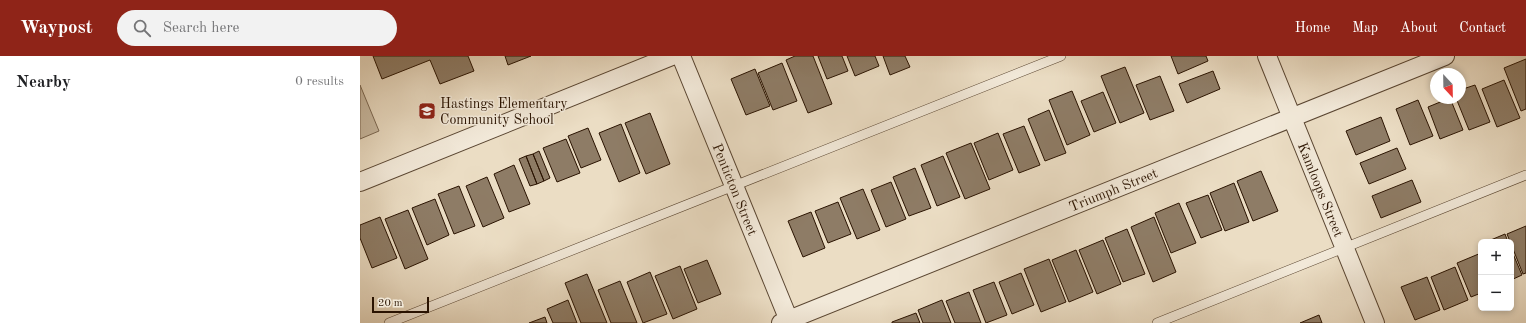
<!DOCTYPE html>
<html lang="en">
<head>
<meta charset="utf-8">
<style>
  body { margin:0; font-family:"Old Standard TT",serif; background:#f2f2f2; color:#202124 }
  .controls { position:absolute; right:12px; bottom:12px; display:grid; overflow:hidden; border-radius:6px; box-shadow:0 2px 6px #0003 }
  .controls button { width:36px; height:36px; display:grid; place-items:center; padding:0; border:0; border-bottom:1px solid #e0e0e0; background:#fff; color:#202124; font:20px sans-serif }
  .compass { position:absolute; left:1070px; top:12px; width:36px; height:36px; border-radius:50%; background:#fff; box-shadow:0 2px 6px #0003; rotate:158deg }
  .scale { position:absolute; left:12px; bottom:10px; width:57px; box-sizing:border-box; padding-left:4px; border:2px solid #2a1301; border-top:0; font-size:11px; line-height:14px; white-space:nowrap; color:#2a1301; -webkit-text-stroke:3px #f2e9d9; paint-order:stroke }
  .list { margin:0; padding:0; list-style:none }
  h2 { display:flex; justify-content:space-between; align-items:center; height:52px; margin:0; padding:0 16px; font-size:17px }
  h2 small { font-size:13px; font-weight:400; color:#757577 }
  .icon { flex:none; width:22px; height:22px; fill:none; stroke:currentColor; stroke-width:2; stroke-linecap:round; stroke-linejoin:round }
  .map { position:relative; flex:none; width:1166px; height:267px; overflow:hidden }
  header { display:flex; align-items:center; gap:24px; box-sizing:border-box; height:56px; padding:0 20px; background:#8f2418; color:#fff }
  header strong { font-size:19px }
  nav { display:flex; gap:22px; margin-inline-start:auto; font-size:14px }
  .search { width:280px; height:36px; background:#f2f2f2; display:flex; align-items:center; gap:10px; box-sizing:border-box; padding:0 14px; border-radius:22px; color:#757577; font-size:15px }
  main { display:flex }
  aside { flex:1; background:#fff }
  .map>svg:first-child { display:block }
  .green { fill:#cabba3; stroke:#7a6752 }
  .building { fill:#8e7c66; stroke:#2a1301 }
  .lines { fill:none; stroke-linecap:round; stroke-linejoin:round }
  .lane-casing { stroke:#5a4632; stroke-width:10 }
  .street-casing { stroke:#5a4632; stroke-width:20 }
  .lane { stroke:#f2e9d9; stroke-width:9 }
  .street { stroke:#f2e9d9; stroke-width:18 }
  .labels { text-anchor:middle; stroke-width:3; stroke-linejoin:round; paint-order:stroke }
  .poi-label { font-size:14px; fill:#2a1301; stroke:#f2e9d9; text-anchor:start }
  .street-label { font-size:14px; fill:#2a1301; stroke:#f2e9d9 }
</style>
</head>
<body>
<header>
<strong>Waypost</strong>
<div class="search"><svg class="icon" aria-label="search" viewBox="0 0 24 24"><circle cx="10" cy="10" r="6"/><path d="M15 15l6 6"/></svg>Search here</div>
<nav><a>Home</a><a>Map</a><a>About</a><a>Contact</a></nav>
</header>
<main>
<aside>
<h2>Nearby<small>0 results</small></h2>
<ul class="list">
</ul>
</aside>
<div class="map">
<svg width="1166" height="267" viewBox="0 0 1166 267">
  <rect width="100%" height="100%" fill="#ebddc4"/>
  <filter id="stains"><feTurbulence type="fractalNoise" baseFrequency=".005" numOctaves="4"/><feColorMatrix values="0 0 0 0 .2 0 0 0 0 .09 0 0 0 0 .02 0 0 0 .5 -.17"/></filter>
  <radialGradient id="worn" r=".72"><stop offset=".6" stop-color="#630" stop-opacity="0"/><stop offset="1" stop-color="#630" stop-opacity=".3"/></radialGradient>
  <path class="green" d="M 0,29 L 19,75 L 0,83 Z"/>
  <path class="building" d="M 13,0 L 108,0 L 114,15 L 80,28 L 70,4 L 22,23 Z
    M 145,0 L 171,0 L 148,9 Z
    M 435,0 L 453,0 L 472,48 L 448,57 L 426,4 Z
    M 458,0 L 482,0 L 488,15 L 467,23 Z
    M 487,0 L 515,0 L 519,10 L 495,20 Z
    M 523,0 L 545,0 L 550,11 L 530,19 Z
    M 811,0 L 846,0 L 848,5 L 818,18 Z
    M 1166,3 L 1166,53 L 1161,55 L 1144,12 Z
    M 422,7 L 437,45 L 413,54 L 398,17 Z
    M 765,11 L 784,57 L 760,67 L 741,20 Z
    M 395,13 L 410,50 L 386,59 L 371,23 Z
    M 853,15 L 860,33 L 827,47 L 819,28 Z
    M 800,20 L 814,55 L 790,64 L 776,29 Z
    M 1144,24 L 1160,62 L 1137,71 L 1122,33 Z
    M 1115,29 L 1130,66 L 1109,74 L 1096,42 L 1100,42 L 1100,34 Z
    M 712,35 L 730,79 L 707,89 L 689,44 Z
    M 743,36 L 756,67 L 734,76 L 721,45 Z
    M 1090,42 L 1103,74 L 1080,83 L 1068,51 Z
    M 1058,44 L 1073,80 L 1050,89 L 1036,53 Z
    M 689,54 L 706,97 L 685,105 L 668,63 Z
    M 290,57 L 310,108 L 286,118 L 265,67 Z
    M 1021,61 L 1030,85 L 996,99 L 986,75 Z
    M 261,68 L 280,117 L 259,126 L 239,77 Z
    M 664,70 L 680,109 L 659,117 L 643,78 Z
    M 228,72 L 241,104 L 221,112 L 208,80 Z
    M 638,77 L 653,114 L 629,124 L 614,87 Z
    M 206,83 L 220,117 L 197,126 L 183,92 Z
    M 611,87 L 630,133 L 605,143 L 586,97 Z
    M 1037,92 L 1046,113 L 1009,128 L 1000,107 Z
    M 179,95 L 190,122 L 184,125 L 173,98 Z
    M 173,98 L 184,125 L 177,128 L 166,100 Z
    M 166,100 L 177,128 L 170,130 L 159,103 Z
    M 583,100 L 600,141 L 577,150 L 561,109 Z
    M 154,109 L 170,148 L 149,156 L 134,118 Z
    M 555,112 L 571,152 L 549,160 L 533,121 Z
    M 901,115 L 918,155 L 893,165 L 877,125 Z
    M 127,121 L 144,162 L 123,171 L 106,130 Z
    M 1052,124 L 1061,146 L 1021,162 L 1012,140 Z
    M 531,126 L 546,163 L 526,171 L 511,134 Z
    M 874,127 L 889,166 L 865,175 L 850,137 Z
    M 99,130 L 115,170 L 94,178 L 78,138 Z
    M 503,133 L 520,174 L 497,183 L 480,142 Z
    M 848,139 L 862,174 L 841,182 L 826,147 Z
    M 75,143 L 89,179 L 67,189 L 52,152 Z
    M 478,146 L 491,178 L 468,187 L 455,155 Z
    M 819,147 L 836,187 L 811,197 L 795,157 Z
    M 48,154 L 68,203 L 45,213 L 25,163 Z
    M 451,156 L 465,192 L 443,201 L 428,165 Z
    M 20,161 L 37,202 L 12,212 L 0,182 L 0,169 Z
    M 794,161 L 816,216 L 793,226 L 771,171 Z
    M 1166,170 L 1166,217 L 1163,218 L 1147,178 Z
    M 767,173 L 785,218 L 763,226 L 745,182 Z
    M 1145,178 L 1148,186 L 1126,186 Z
    M 743,184 L 761,228 L 737,238 L 719,194 Z
    M 1151,193 L 1162,219 L 1151,224 Z
    M 716,194 L 733,236 L 709,246 L 692,204 Z
    M 1121,197 L 1121,237 L 1111,241 L 1097,207 Z
    M 689,203 L 706,246 L 681,256 L 664,213 Z
    M 347,204 L 361,238 L 338,247 L 324,213 Z
    M 320,210 L 337,253 L 313,263 L 295,220 Z
    M 1095,211 L 1108,244 L 1084,254 L 1071,221 Z
    M 290,216 L 307,258 L 283,267 L 267,226 Z
    M 661,217 L 674,249 L 652,258 L 639,226 Z
    M 227,218 L 247,267 L 221,267 L 205,227 Z
    M 1067,221 L 1080,254 L 1055,264 L 1041,231 Z
    M 260,225 L 277,267 L 251,267 L 238,234 Z
    M 634,226 L 647,259 L 626,267 L 613,234 Z
    M 609,236 L 621,267 L 595,267 L 586,245 Z
    M 208,244 L 217,267 L 193,267 L 187,253 Z
    M 582,244 L 591,267 L 563,267 L 558,254 Z
    M 556,257 L 560,267 L 532,267 L 532,266 Z
    M 959,259 L 962,267 L 940,267 Z
    M 185,261 L 187,267 L 169,267 Z"/>
  <g class="lines">
    <g class="lane-casing">
      <path id="lane" d="M 29,267 L 701,0
        M 797,267 L 1166,119"/>
    </g>
    <g class="street-casing">
      <g id="street">
        <path id="s1" d="M 321,0 L 430,267"/>
        <path id="s2" d="M 907,0 L 1015,267"/>
        <path d="M 0,126 L 312,0"/>
        <path id="s3" d="M 421,267 L 1085,0"/>
      </g>
    </g>
    <use href="#lane" class="lane"/>
    <use href="#street" class="street"/>
  </g>
  <defs>
    <g id="school-square" transform="scale(0.9)"><rect x="-9" y="-9" width="18" height="18" rx="4" fill="#8f2418" stroke="#f2e9d9"/><path d="M0-5L7-2L0 1L-7-2ZM-4 1L0 2.5L4 1V4Q0 6-4 4Z" fill="#fff"/></g>
  </defs>
  <g fill-rule="evenodd">
    <use href="#school-square" x="67" y="55"/>
  </g>
  <g class="labels">
    <g class="poi-label">
      <text x="80" y="52">Hastings Elementary<tspan x="80" dy="16">Community School</tspan></text>
    </g>
    <g class="street-label">
      <text dy="5" stroke="none"><textPath href="#s1" startOffset="144">Penticton Street</textPath></text>
      <text dy="5" stroke="none"><textPath href="#s3" startOffset="358">Triumph Street</textPath></text>
      <text dy="5" stroke="none"><textPath href="#s2" startOffset="144">Kamloops Street</textPath></text>
    </g>
  </g>
  <rect width="100%" height="100%" filter="url(#stains)"/>
  <rect width="100%" height="100%" fill="url(#worn)"/>
</svg>
<div class="controls">
<button>+</button>
<button>−</button>
</div>
<svg class="compass" viewBox="-18 -18 36 36"><path d="M0-13l5 13h-10z" fill="#e53935"/><path d="M0 13l5-13h-10z" fill="#757577"/></svg>
<div class="scale">20 m</div>
</div>
</main>
</body>
</html>
